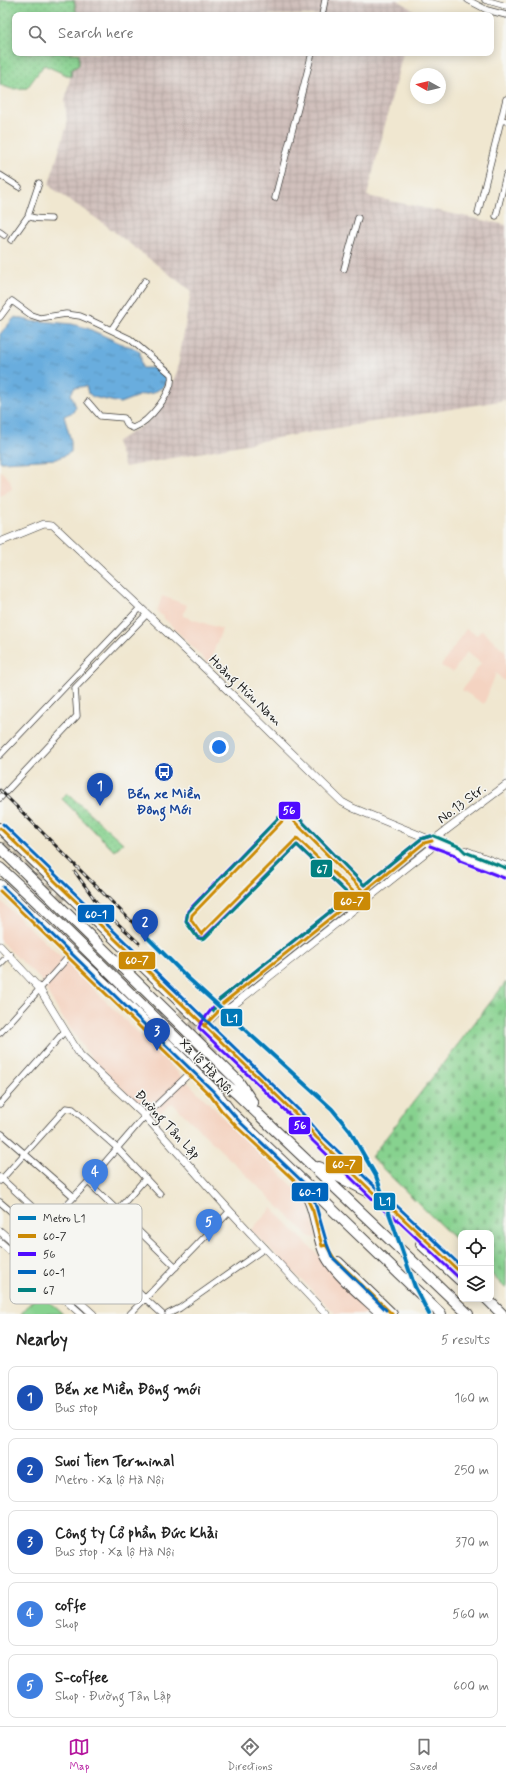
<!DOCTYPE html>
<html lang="en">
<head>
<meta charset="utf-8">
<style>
  body { margin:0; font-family:Mynerve,sans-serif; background:#f2f2f2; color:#222 }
  .controls { position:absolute; right:12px; bottom:12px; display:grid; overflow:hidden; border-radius:8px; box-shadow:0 2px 10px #0003 }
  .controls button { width:36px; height:36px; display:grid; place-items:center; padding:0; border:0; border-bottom:1px solid #e0e0e0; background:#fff; color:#222; font:20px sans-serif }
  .compass { position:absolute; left:410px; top:68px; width:36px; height:36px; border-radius:50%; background:#fff; box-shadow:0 2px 10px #0003; rotate:278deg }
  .you { position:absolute; left:219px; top:747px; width:14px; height:14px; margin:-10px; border:3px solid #fff; border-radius:50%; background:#1a73e8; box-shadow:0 0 0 6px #1a73e833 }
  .badge { display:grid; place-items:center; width:26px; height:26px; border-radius:50%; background:#b5179e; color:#fff; font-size:13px; font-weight:700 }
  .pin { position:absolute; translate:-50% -33px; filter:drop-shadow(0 1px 2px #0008) }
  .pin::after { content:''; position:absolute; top:21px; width:14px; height:12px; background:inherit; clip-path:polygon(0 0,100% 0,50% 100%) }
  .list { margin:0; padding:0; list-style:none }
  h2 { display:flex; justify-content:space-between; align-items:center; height:52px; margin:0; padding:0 16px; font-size:17px }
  h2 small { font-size:13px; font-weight:400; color:#767676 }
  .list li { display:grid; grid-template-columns:26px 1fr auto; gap:12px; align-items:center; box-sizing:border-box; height:64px; margin:0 8px 8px; padding:0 8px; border:1px solid #e0e0e0; border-radius:8px }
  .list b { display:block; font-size:15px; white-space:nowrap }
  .list p { margin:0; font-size:13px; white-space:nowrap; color:#767676 }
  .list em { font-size:13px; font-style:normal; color:#767676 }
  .icon { flex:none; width:22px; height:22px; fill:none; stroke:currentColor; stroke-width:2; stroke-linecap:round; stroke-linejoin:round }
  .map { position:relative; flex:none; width:506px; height:1314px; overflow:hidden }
  .search { position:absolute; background:#fff; box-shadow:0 2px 10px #0003; left:12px; right:12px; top:12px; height:44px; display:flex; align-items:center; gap:10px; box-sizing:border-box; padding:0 14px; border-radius:8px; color:#767676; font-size:15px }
  .sheet { height:412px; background:#fff }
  nav { display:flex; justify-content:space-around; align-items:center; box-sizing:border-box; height:56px; border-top:1px solid #e0e0e0; background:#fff; font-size:11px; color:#767676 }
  nav a { display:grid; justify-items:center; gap:2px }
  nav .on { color:#b5179e }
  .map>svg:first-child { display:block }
  .built { fill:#f4d3c1 }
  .industrial { fill:url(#industrial-grid) }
  .grass { fill:url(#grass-dots); stroke:#527756 }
  .cemetery { fill:url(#cemetery-stones); stroke:#527756 }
  .garden { fill:#87d28f; stroke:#527756 }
  .water { fill:url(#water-ripples); stroke:#42647d }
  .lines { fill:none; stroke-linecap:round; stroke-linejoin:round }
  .highway-tunnel { stroke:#c6beac; stroke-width:10; stroke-dasharray:10 5; stroke-linecap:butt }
  .street-casing { stroke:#3c3a37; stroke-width:7 }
  .secondary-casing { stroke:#3c3a37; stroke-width:8 }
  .highway-casing { stroke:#3c3a37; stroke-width:12 }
  .street { stroke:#fff; stroke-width:5.5 }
  .secondary { stroke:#fff; stroke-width:7 }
  .highway { stroke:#fff; stroke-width:10 }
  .rail-casing { stroke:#1c1c1c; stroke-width:3 }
  .rail { stroke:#f6f6f2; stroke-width:1.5; stroke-dasharray:4.5; stroke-linecap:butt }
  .bus-1-casing { stroke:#f6f6f2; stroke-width:6 }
  .bus-2-casing { stroke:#f6f6f2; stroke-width:6 }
  .bus-3-casing { stroke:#f6f6f2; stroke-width:6 }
  .bus-4-casing { stroke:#f6f6f2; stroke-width:6 }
  .bus-1 { stroke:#cb8a06; stroke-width:3 }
  .bus-2 { stroke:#4f0aff; stroke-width:3 }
  .bus-3 { stroke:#0065bd; stroke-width:3 }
  .bus-4 { stroke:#008080; stroke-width:3 }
  .metro-1-casing { stroke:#f6f6f2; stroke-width:7 }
  .metro-1 { stroke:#0079b8; stroke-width:4 }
  .labels { text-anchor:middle; stroke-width:3; stroke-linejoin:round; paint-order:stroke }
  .street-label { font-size:14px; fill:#1c1c1c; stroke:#f6f6f2 }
  .transit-label { font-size:14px; font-weight:bold; fill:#164399; stroke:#f6f6f2 }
  .key { fill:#f6f6f2; stroke:#b5b5b2; stroke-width:1 }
  .key-label { font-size:11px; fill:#1c1c1c }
  .line-badge { stroke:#f6f6f2; stroke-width:1.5 }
  .badge-label { font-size:11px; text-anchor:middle; font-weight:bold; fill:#fff }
</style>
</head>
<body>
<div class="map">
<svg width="506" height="1314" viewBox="0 0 506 1314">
  <defs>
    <pattern id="industrial-grid" width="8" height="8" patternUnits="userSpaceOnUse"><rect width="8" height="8" fill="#d0c0bc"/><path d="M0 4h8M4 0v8" fill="none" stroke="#b2a4a1"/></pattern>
    <pattern id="grass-dots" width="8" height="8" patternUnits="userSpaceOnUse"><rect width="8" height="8" fill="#87d28f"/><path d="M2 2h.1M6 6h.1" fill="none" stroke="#74b47b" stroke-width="1.8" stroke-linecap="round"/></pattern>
    <pattern id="cemetery-stones" width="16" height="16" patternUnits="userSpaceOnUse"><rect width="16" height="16" fill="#87d28f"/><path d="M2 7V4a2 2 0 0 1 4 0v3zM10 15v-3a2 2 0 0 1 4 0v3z" fill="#74b47b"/></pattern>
    <pattern id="water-ripples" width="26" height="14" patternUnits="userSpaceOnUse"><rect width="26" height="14" fill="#69adde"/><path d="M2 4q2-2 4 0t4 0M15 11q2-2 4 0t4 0" fill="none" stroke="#568cb3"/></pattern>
  </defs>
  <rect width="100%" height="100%" fill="#f6f6f2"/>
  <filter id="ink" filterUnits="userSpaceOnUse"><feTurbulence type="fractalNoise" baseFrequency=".025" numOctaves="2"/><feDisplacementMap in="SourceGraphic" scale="8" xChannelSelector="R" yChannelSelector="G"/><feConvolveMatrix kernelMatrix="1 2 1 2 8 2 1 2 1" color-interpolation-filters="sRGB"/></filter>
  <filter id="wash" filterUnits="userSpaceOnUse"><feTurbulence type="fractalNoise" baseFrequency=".012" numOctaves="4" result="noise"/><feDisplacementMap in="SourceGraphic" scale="16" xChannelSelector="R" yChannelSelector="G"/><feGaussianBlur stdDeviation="0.9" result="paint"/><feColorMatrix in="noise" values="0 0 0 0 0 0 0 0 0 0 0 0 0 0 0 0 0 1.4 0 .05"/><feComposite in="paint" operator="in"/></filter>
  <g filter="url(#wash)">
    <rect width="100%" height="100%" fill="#f0e7d0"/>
    <path class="built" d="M 1,471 L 10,480 L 12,489 L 0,496 Z
      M 162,596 L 187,605 L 183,616 L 222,629 L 209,664 L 157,611 Z
      M 466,629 L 477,635 L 482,630 L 506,652 L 506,678 L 504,681 L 496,673 L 484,704 L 462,690 L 481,663 L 467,652 L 453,672 L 441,666 Z
      M 0,900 L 58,954 L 298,1191 L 309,1206 L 317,1238 L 310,1237 L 172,1103 L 153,1118 L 91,1058 L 60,1014 L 40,979 L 0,941 Z
      M 272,1208 L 323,1260 L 378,1314 L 336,1314 L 251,1230 Z"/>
    <path class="industrial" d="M 74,0 L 398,0 L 413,10 L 412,15 L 77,15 Z
      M 79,53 L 403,53 L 367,196 L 506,225 L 506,400 L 288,436 L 125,467 L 116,442 L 149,421 L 173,381 L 177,372 L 191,291 L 103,223 L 52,188 L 49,184 L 67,125 L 65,101 L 72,69 L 79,65 Z"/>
    <path class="grass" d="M 0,0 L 74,0 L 77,15 L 15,15 L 15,53 L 79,53 L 79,65 L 72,69 L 71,77 L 44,65 L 27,88 L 12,89 L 0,85 Z
      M 67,793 L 123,843 L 114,851 L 62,799 Z"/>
    <path class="cemetery" d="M 506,982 L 506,1289 L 491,1274 L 491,1233 L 461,1233 L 461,1245 L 371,1157 Z"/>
    <path class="garden" d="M 39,1293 L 63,1314 L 21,1314 Z"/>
    <path class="water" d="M 15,317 L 35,322 L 40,321 L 72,324 L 87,328 L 124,345 L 132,347 L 140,352 L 142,368 L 160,368 L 166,373 L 167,379 L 163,387 L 153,393 L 141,395 L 120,403 L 93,397 L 88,393 L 86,386 L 74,388 L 71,394 L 76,407 L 73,412 L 64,416 L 71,441 L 71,452 L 57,459 L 2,462 L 0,461 L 0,334 Z"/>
  </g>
  <g filter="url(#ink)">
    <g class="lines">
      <path class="highway-tunnel" d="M 4,841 L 68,902
        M 180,1011 L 220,1049"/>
      <g class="street-casing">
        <path id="street" d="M 468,0 L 487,10 L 506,15
          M 485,0 L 506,6
          M 322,15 L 325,0
          M 501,120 L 506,99
          M 0,175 L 19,187
          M 275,198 L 312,53
          M 478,213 L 501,120 L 506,121
          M 28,216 C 36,220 42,218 51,219
          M 496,216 L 506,175
          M 0,232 L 4,235
          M 11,240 L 28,216 L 39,183
          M 344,269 L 358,218
          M 0,317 L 12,301 L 31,315 L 40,318 L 66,314 L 80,316 L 92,321 L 130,339 L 171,374 C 175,391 149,422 133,428 L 128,426 L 124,418 L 100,416 L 88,402
          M 111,330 L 145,281
          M 0,755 L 140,608
          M 0,798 L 77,716 L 75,688 L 146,615
          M 0,964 L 10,954
          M 0,1033 L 72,953
          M 0,1104 L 65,1031
          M 2,1134 L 73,1196
          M 0,1177 L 50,1223
          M 0,1181 L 66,1108 L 73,1109 L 117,1148 L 160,1194
          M 88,1182 L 176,1267
          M 0,1202 L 27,1225
          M 23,1251 L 88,1182 L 145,1116 L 189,1074
          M 96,1253 L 162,1314
          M 55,1281 L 146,1178
          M 130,1314 L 230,1211
          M 168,1314 L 180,1308 L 265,1248"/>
      </g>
      <g class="secondary-casing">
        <path id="secondary" d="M 0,542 L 44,524 L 53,525 L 216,679 L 342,802 L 353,808 L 458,851 L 464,850 L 506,866
          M 458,851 L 462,856 L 506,873
          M 0,946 L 39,988 L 80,1055 L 145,1116 L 230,1211 L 326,1314
          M 217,1013 L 231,1007 L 430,849 L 432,841
          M 204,1026 L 217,1013 L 222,1004 L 424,843 L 432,841 L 506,785
          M 0,1231 L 93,1314
          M 0,1242 L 81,1314"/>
      </g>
      <g class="highway-casing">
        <path id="highway" d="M 0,828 L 299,1117 L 316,1137 L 390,1209 L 394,1210 L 461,1273
          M 0,848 L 238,1081 L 253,1103
          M 0,868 C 81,940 154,1022 236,1093 L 468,1314
          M 0,885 L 149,1026 L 216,1092 L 230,1111 L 441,1314
          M 319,1167 L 369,1192
          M 298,1184 C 318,1203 314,1233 326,1256 C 336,1275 365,1298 382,1314
          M 421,1244 L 461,1281
          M 338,1262 L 392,1314
          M 487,1299 L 502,1314"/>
      </g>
      <use href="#street" class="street"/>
      <use href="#secondary" class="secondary"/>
      <use href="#highway" class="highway"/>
      <g class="rail-casing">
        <path id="rail" d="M 0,790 L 144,934
          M 75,872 L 100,907 L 139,943"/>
      </g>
      <use href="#rail" class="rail"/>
      <g class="bus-1-casing">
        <path id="bus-1" d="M 0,828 L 299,1117 L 316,1137 L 390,1209 L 394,1210 L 461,1273
          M 0,891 L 210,1095 L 221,1110 L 237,1127 L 302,1188 L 313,1211 L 322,1246 L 326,1245 L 334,1258 L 392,1314
          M 204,1026 L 217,1013 L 222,1004 L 358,896 L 297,838 L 201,934 L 191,920 L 192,915 L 288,815 L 364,892 L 424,843 L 432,841"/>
      </g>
      <g class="bus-2-casing">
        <path id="bus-2" d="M 431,836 L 421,839 L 364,885 L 292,811 L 286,810 L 188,911 L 186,921 L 198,938 L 204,938 L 297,845 L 350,896 L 219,1000 C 215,1005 199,1024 199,1028 L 295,1120 L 313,1141 L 387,1213 L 392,1215 L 458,1277
          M 430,846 L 455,855 L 460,861 L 504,878"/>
      </g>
      <g class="bus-3-casing">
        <path id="bus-3" d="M 3,824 L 302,1113 L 320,1134 L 393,1204 L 397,1206 L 461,1266
          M 3,887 L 213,1091 L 241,1123 L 306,1185 L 314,1199 L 327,1244 L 332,1257 L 386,1310"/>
      </g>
      <g class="bus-4-casing">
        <path id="bus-4" d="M 434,836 L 460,847 L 465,852 L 506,868
          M 213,1011 L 219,1000 L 350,896 L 297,845 L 205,938 L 201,939 L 197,937 L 186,922 L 188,912 L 285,811 L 288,810 L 292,811 L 364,885 L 421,839 L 431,836"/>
      </g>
      <use href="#bus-1" class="bus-1"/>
      <use href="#bus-2" class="bus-2"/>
      <use href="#bus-3" class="bus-3"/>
      <use href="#bus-4" class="bus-4"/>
      <g class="metro-1-casing">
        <path id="metro-1" d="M 144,934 L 188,978 L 332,1109 L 350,1131 L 376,1176 L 415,1287 L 429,1314"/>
      </g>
      <use href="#metro-1" class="metro-1"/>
    </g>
  </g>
  <defs>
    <g id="bus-disc" transform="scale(1)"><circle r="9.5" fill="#1a4fb4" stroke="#f6f6f2"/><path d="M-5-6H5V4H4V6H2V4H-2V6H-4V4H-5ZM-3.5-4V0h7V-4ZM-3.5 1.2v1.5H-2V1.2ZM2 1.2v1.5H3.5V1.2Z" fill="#fff"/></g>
  </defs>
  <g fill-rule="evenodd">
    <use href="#bus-disc" x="164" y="772"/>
  </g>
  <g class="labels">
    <g class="street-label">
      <text transform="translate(246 690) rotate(44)" y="5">Hoàng Hữu Nam</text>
      <text transform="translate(461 803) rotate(-37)" y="5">No.13 Str.</text>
      <text transform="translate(207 1066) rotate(46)" y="5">Xa lộ Hà Nội</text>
      <text transform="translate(168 1124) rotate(47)" y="5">Đường Tân Lập</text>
    </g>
    <g class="transit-label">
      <text x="164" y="798">Bến xe Miền<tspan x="164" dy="16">Đông Mới</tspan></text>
    </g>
  </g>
  <rect x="10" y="1204" width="132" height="100" rx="6" class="key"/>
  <rect x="18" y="1216" width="18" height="4" fill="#0079b8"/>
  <rect x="18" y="1234" width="18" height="4" fill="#cb8a06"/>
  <rect x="18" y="1252" width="18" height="4" fill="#4f0aff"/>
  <rect x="18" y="1270" width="18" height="4" fill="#0065bd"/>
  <rect x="18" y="1288" width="18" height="4" fill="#008080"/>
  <g class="key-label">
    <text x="43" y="1222">Metro L1</text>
    <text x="43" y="1240">60-7</text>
    <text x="43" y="1258">56</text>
    <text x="43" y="1276">60-1</text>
    <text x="43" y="1294">67</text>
  </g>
  <g class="line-badge">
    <rect x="278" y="801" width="23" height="19" rx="4" fill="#4f0aff"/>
    <rect x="310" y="859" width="23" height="19" rx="4" fill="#008080"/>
    <rect x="333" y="891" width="38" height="20" rx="4" fill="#cb8a06"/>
    <rect x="77" y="904" width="38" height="19" rx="4" fill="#0065bd"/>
    <rect x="118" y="951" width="38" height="19" rx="4" fill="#cb8a06"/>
    <rect x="220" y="1008" width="23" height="19" rx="4" fill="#0079b8"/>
    <rect x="288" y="1116" width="23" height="19" rx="4" fill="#4f0aff"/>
    <rect x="325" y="1155" width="38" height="19" rx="4" fill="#cb8a06"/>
    <rect x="291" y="1182" width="38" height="20" rx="4" fill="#0065bd"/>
    <rect x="373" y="1192" width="23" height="19" rx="4" fill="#0079b8"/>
  </g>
  <g class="badge-label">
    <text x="289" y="814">56</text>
    <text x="322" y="873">67</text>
    <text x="352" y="905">60-7</text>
    <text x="96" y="918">60-1</text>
    <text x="137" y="964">60-7</text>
    <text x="232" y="1022">L1</text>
    <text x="300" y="1129">56</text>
    <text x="344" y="1168">60-7</text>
    <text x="310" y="1196">60-1</text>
    <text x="385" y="1205">L1</text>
  </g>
</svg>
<div class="controls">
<button><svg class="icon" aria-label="locate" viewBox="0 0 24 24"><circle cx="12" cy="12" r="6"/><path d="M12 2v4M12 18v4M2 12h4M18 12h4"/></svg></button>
<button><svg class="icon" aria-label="layers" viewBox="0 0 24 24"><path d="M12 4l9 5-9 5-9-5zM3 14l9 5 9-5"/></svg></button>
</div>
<svg class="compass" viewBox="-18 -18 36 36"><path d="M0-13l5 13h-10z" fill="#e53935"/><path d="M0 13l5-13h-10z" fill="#767676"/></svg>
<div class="you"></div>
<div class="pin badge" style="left:100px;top:806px;background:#1a4fb4">1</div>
<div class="pin badge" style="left:145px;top:942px;background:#1a4fb4">2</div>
<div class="pin badge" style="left:157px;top:1051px;background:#1a4fb4">3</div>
<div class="pin badge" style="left:95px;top:1192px;background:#3f7fe0">4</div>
<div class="pin badge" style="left:209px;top:1242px;background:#3f7fe0">5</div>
<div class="search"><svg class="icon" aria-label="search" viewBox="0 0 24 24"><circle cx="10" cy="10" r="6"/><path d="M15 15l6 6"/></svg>Search here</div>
</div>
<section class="sheet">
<h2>Nearby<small>5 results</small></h2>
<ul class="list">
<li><span class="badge" style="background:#1a4fb4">1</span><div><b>Bến xe Miền Đông mới</b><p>Bus stop</p></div><em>160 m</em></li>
<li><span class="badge" style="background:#1a4fb4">2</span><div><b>Suoi Tien Terminal</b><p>Metro · Xa lộ Hà Nội</p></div><em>250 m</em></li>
<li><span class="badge" style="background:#1a4fb4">3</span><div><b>Công ty Cổ phần Đức Khải</b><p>Bus stop · Xa lộ Hà Nội</p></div><em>370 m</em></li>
<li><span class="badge" style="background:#3f7fe0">4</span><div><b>coffe</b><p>Shop</p></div><em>560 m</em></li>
<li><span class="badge" style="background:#3f7fe0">5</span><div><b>S-coffee</b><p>Shop · Đường Tân Lập</p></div><em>600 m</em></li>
</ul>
</section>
<nav>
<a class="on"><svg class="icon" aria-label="map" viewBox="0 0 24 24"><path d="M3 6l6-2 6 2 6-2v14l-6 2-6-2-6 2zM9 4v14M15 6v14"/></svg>Map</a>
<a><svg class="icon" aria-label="directions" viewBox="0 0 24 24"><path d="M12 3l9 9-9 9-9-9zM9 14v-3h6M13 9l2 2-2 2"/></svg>Directions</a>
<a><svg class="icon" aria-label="saved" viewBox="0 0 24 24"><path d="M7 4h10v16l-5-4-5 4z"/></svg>Saved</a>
</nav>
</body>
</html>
